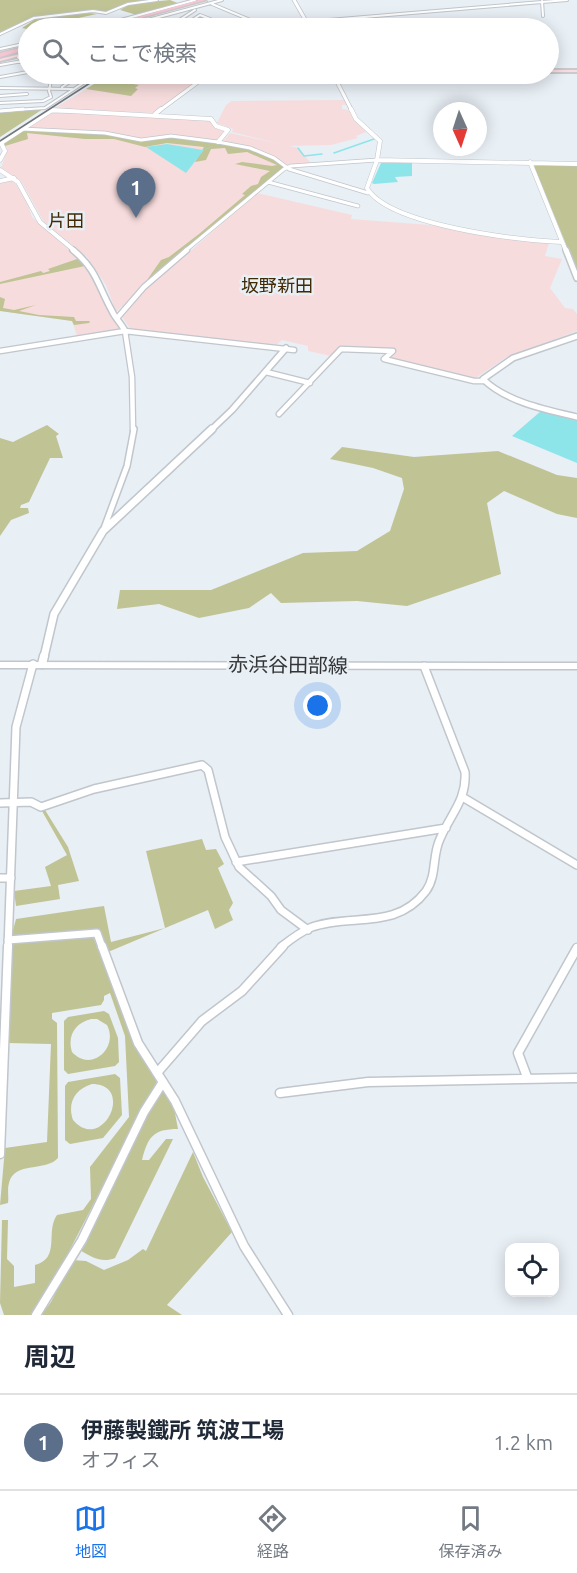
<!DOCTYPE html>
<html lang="ja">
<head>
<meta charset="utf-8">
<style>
  body { margin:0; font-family:Ubuntu,"Noto Sans JP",sans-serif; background:#f2f2f3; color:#1f2937 }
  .controls { position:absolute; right:18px; bottom:18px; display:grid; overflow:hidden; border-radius:12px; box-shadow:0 3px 15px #0003 }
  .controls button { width:54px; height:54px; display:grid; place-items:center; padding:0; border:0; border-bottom:2px solid #e0e1e3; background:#fff; color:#1f2937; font:30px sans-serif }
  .compass { position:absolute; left:433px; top:102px; width:54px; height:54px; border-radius:50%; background:#fff; box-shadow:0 3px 15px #0003; rotate:177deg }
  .you { position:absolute; left:318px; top:706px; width:21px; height:21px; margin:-15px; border:4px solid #fff; border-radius:50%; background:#1a73e8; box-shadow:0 0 0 9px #1a73e833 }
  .badge { display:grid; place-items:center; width:39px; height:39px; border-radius:50%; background:#1a73e8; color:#fff; font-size:20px; font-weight:700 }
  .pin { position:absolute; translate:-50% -50px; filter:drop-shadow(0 2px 3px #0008) }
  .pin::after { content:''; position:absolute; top:32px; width:21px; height:18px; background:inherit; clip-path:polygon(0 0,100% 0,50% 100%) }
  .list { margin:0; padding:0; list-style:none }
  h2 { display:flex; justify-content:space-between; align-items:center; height:78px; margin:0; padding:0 24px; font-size:26px }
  h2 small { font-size:20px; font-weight:400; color:#747a83 }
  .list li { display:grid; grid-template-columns:39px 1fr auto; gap:18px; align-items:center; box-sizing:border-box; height:96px; padding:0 24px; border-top:2px solid #e0e1e3 }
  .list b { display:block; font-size:22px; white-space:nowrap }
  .list p { margin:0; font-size:20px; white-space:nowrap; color:#747a83 }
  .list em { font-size:20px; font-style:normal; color:#747a83 }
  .icon { flex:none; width:33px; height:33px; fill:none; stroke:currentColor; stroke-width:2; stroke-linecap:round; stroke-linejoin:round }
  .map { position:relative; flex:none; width:577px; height:1315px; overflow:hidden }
  .search { position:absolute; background:#fff; box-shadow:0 3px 15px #0003; left:18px; right:18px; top:18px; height:66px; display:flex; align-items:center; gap:15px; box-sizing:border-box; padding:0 21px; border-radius:33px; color:#747a83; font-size:22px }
  .sheet { height:174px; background:#fff }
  nav { display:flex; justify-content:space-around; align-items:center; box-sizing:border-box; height:84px; border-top:2px solid #e0e1e3; background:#fff; font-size:16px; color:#747a83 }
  nav a { display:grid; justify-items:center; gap:3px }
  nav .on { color:#1a73e8 }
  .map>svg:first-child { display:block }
  .industrial { fill:#f7dcdd }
  .green { fill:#c0c394; fill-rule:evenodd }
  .water { fill:#8de5ea }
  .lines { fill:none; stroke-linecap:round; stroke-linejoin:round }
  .stream { stroke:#8de5ea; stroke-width:1.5 }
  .minor-tunnel { stroke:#c4cacf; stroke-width:2; stroke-dasharray:2 1.5; stroke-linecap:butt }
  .minor-far5-casing { stroke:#c0c6cc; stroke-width:4 }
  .minor-far4-casing { stroke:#c0c6cc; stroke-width:4.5 }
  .minor-far3-casing { stroke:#c0c6cc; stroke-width:7 }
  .minor-far2-casing { stroke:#c0c6cc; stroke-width:8 }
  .minor-far1-casing { stroke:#c0c6cc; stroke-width:10 }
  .minor-casing { stroke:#c0c6cc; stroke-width:11 }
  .tertiary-far4-casing { stroke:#c0c6cc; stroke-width:4.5 }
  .tertiary-far3-casing { stroke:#c0c6cc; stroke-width:5 }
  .tertiary-far2-casing { stroke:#c0c6cc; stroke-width:8 }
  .tertiary-far1-casing { stroke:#c0c6cc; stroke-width:10 }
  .tertiary-casing { stroke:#c0c6cc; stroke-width:11 }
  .secondary-casing { stroke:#c0c6cc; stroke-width:3 }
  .primary-casing { stroke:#cacacb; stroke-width:4 }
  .motorway-casing { stroke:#cacacb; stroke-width:3 }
  .minor-far5 { stroke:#fff; stroke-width:2 }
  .minor-far4 { stroke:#fff; stroke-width:3 }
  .minor-far3 { stroke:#fff; stroke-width:4.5 }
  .minor-far2 { stroke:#fff; stroke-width:5 }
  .minor-far1 { stroke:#fff; stroke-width:7 }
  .minor { stroke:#fff; stroke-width:8 }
  .tertiary-far4 { stroke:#fff; stroke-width:3 }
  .tertiary-far3 { stroke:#fff; stroke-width:4 }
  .tertiary-far2 { stroke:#fff; stroke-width:5 }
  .tertiary-far1 { stroke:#fff; stroke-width:7 }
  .tertiary { stroke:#fff; stroke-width:8 }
  .secondary { fill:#fff; fill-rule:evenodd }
  .primary { fill:#fbdce5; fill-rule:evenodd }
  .motorway { fill:#f8c5d3; fill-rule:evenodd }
  .rail { stroke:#74787c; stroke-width:1.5 }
  .labels { text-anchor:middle; stroke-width:5; stroke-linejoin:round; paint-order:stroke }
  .far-quarter-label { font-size:18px; fill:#412905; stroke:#e8eff5 }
  .street-label { font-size:20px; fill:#333537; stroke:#e8eff5 }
</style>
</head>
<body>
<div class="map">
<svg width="577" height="1315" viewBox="0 0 577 1315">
  <rect width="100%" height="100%" fill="#e8eff5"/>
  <path class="industrial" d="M 111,74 L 148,74 L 198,81 L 155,113 L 53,109 Z
    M 344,100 L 346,105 L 342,105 L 342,109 L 348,110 L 366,132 L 356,136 L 358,138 L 331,145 L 289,146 L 232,132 L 233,129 L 217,123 L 226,105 L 232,101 Z
    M 53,111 L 190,117 L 212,121 L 214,126 L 227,131 L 219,140 L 141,139 L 105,133 L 26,128 Z
    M 24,130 L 104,134 L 249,149 L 284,167 L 235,206 L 116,312 L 106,285 L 87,257 L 44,222 L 21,181 L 1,168 L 7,151 L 5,146 Z
    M 230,133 L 299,148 L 312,165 L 287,166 L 222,142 Z
    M 11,180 L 15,183 L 27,202 L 32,217 L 82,261 L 97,282 L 110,315 L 120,330 L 77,336 L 72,321 L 0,311 L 0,182 Z
    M 257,193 L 352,215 L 351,219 L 430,225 L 549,243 L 545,256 L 562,259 L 550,288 L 565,308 L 573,309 L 577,314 L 577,331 L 507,357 L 474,379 L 386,358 L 389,353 L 340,348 L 331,356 L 308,351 L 308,346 L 282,340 L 276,345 L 229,343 L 131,330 L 121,315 L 142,293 Z"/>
  <path class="green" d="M 0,0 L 156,0 L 128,4 L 108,13 L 93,11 L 33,18 L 21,25 L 0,33 Z
    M 170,0 L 180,4 L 137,15 L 120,10 L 130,4 Z
    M 89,13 L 97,14 L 27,29 L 22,28 L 37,18 Z
    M 102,79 L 139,85 L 135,88 L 138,89 L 131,96 L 86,89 Z
    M 43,109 L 0,137 L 0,112 Z
    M 24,130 L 104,134 L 143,141 L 176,137 L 224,143 L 249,149 L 272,158 L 284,167 L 147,280 L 161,260 L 169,257 L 199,234 L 245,195 L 242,194 L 251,186 L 258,184 L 261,177 L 270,171 L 235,164 L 242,162 L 272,166 L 277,165 L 247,152 L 228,154 L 225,148 L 211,149 L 206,160 L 195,162 L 204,147 L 167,143 L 145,147 L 114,139 L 85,139 L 27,133 L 28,139 L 5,146 L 4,143 Z
    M 536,164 L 577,165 L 577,271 L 534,166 Z
    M 77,259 L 82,261 L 85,266 L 0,284 L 0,282 L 41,271 L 43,273 L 50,271 L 48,269 Z
    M 0,297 L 5,299 L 3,308 L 14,310 L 36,305 L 19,311 L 39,315 L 74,317 L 76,321 L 90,321 L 89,323 L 74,325 L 72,321 L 0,311 Z
    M 47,425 L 59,434 L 56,436 L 63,458 L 50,458 L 29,502 L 21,505 L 20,508 L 28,508 L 29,513 L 11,520 L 0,536 L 0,438 L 13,442 Z
    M 342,447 L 414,457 L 498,451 L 557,475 L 577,478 L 577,518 L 557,514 L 504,491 L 487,503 L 501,574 L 407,606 L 357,601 L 281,603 L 271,593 L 249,608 L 199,618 L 159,604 L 117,609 L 120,590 L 211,590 L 303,553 L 357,551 L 390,531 L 404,489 L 402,478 L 373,468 L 330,459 Z
    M 45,810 L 68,847 L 79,881 L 58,885 L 60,899 L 16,906 L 14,891 L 51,886 L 45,867 L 67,855 L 42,811 Z
    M 202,839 L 206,850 L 216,849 L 224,864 L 218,868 L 233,903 L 229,910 L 233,920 L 215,929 L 208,910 L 108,952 L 99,931 L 14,937 L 12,934 L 16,919 L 104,906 L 111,942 L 165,928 L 146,851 Z
    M 93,937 L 156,1078 L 156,1083 L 45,1298 L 33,1315 L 4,1315 L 0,1303 L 2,1220 L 8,1220 L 7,1259 L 14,1266 L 14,1287 L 35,1283 L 35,1265 C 61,1258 45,1232 57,1215 L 83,1210 L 91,1199 L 90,1167 L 129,1117 L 125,1036 L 110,993 L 104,996 L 104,1000 L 101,1005 L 52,1013 L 52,1019 L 57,1023 L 58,1158 C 46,1172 14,1161 9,1183 C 7,1190 9,1196 8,1203 L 0,1205 L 5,1148 L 47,1142 L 51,1044 L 8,1043 L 12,945 L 15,943 Z
    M 104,1011 L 109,1014 L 118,1038 L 119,1062 L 115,1066 L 68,1074 L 64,1070 L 64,1021 L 68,1017 ZM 91,1019 L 97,1019 L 107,1025 C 119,1048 91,1073 72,1052 C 67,1036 75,1023 91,1019 Z
    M 115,1074 L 120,1078 L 122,1115 L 103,1138 L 70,1144 L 65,1140 L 65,1086 L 68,1082 ZM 92,1084 C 136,1084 102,1154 73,1120 C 67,1103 75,1089 92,1084 Z
    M 164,1089 L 174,1108 L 178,1129 C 153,1129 148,1137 142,1160 L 149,1160 L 166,1139 L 173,1139 L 115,1258 C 101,1264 90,1256 78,1249 L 154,1102 Z
    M 193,1152 L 203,1177 L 232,1232 L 167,1305 L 182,1315 L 41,1315 L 51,1302 L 72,1260 L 86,1261 L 104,1270 L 128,1260 L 143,1249 L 146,1251 Z"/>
  <path class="water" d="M 221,143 L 204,150 L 186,173 L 146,147 L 167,144 L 203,150 Z
    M 381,163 L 412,163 L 412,176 L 395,177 L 398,182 L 374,184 L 372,183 Z
    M 541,411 L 577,421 L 577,463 L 512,436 Z"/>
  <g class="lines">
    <path class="stream" d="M 298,148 L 304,156 L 322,154
      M 334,153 L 374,139"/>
    <path class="minor-tunnel" d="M 200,0 L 208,2"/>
    <g class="minor-far5-casing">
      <path id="minor-far5" d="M 542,1 L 543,16
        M 542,2 L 567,0
        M 212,4 L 260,24
        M 198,26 L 212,28
        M 91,28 L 195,0
        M 118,28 L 222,0
        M 139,28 L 159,23 L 172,25
        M 167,28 L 195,10
        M 180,28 L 200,15 L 233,28
        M 194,28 L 202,23 L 215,20
        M 234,28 L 542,2
        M 0,34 L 34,18 L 93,11 L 106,13 L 128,4 L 157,0
        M 0,49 L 28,43
        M 18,57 L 28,68
        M 0,65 L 28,60
        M 151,74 L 200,80
        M 229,74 L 250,74
        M 0,77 L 28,72
        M 62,87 L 82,74
        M 0,88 L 72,89
        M 0,96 L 27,94
        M 0,103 L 43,101 L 51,97 L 49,91 L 52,74
        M 0,111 L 45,108 L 97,74"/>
    </g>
    <g class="minor-far4-casing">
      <path id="minor-far4" d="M 0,111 L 23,109
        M 22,129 L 105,133 L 141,140 L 171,136 L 218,142 L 250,148 L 274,158 L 289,169 L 368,193
        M 268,182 L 358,206
        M 185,251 L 284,169 L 291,166 L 377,160"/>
    </g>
    <g class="minor-far3-casing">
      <path id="minor-far3" d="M 118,317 L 144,287 L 187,250
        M 125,331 L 132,377 L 133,430
        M 0,351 L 125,331 L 294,350
        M 266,372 L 310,383
        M 279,414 L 341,349 L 393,351 L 384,359 L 474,381 L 484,381"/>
    </g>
    <g class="minor-far2-casing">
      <path id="minor-far2" d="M 103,531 L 127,466 L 134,429"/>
    </g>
    <g class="minor-far1-casing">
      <path id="minor-far1" d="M 464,798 L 577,865
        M 0,803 L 31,802 L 41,807 L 94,789 L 202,765 L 208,770 L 225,837 L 239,867 L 271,896 L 281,910 L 308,930
        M 236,862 L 446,828
        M 0,878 L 11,878
        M 8,940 L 97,933 L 102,947
        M 8,947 L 16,727 L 33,664
        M 281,947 C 291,939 300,932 312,927 C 351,913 396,931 426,891 C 437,876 432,855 440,839 C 450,815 467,800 465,772 L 424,666"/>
    </g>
    <g class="minor-casing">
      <path id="minor" d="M 102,946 L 138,1043 L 175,1101 L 244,1246 L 288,1315
        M 157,1073 L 202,1021 L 242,991 L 283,946
        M 527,1077 L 518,1053 L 577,948
        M 280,1093 L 368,1082 L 577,1078
        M 0,1154 L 8,946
        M 36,1315 L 82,1240 L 144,1112 L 163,1082"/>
    </g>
    <g class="tertiary-far4-casing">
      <path id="tertiary-far4" d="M 294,0 L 310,28
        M 333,74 L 352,111
        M 50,111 L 70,111
        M 159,111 L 209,74"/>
    </g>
    <g class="tertiary-far3-casing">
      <path id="tertiary-far3" d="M 351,109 L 356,119 L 380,141 L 377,160 L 367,188 C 388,225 520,241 562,242
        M 155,114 L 161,109
        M 0,160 L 5,151 L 1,143 L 52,110 L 211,119 L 216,126 L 228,130 L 218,142
        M 377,160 L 577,164
        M 530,162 L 566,251
        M 0,170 L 18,182 L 40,222 L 75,251
        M 0,181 L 14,178"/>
    </g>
    <g class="tertiary-far2-casing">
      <path id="tertiary-far2" d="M 73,250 C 97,270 98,286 112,311 C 115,318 121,323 125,331
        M 566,250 L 577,278
        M 577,336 L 513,358 L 483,379 C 506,402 547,410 577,417
        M 211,430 L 232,410 L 286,348"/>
    </g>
    <g class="tertiary-far1-casing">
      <path id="tertiary-far1" d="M 44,657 L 54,614 L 103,531 L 212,429"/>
    </g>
    <g class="tertiary-casing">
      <path id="tertiary" d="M 42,664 L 44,656"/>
    </g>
    <g class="secondary-casing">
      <path id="secondary" d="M 0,662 L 577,663 L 577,669 L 0,668 Z"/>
    </g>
    <g class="primary-casing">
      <path id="primary" d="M 28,52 L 28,54 L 0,61 L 0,59 Z
        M 548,70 L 577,70 L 577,72 L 548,72 Z"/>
    </g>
    <g class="motorway-casing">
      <path id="motorway" d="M 199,0 L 206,0 L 104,28 L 98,28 Z
        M 28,46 L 28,49 L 0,57 L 0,53 Z"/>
    </g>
    <use href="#minor-far5" class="minor-far5"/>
    <use href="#minor-far4" class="minor-far4"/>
    <use href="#minor-far3" class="minor-far3"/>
    <use href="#minor-far2" class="minor-far2"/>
    <use href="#minor-far1" class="minor-far1"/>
    <use href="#minor" class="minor"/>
    <use href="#tertiary-far4" class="tertiary-far4"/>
    <use href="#tertiary-far3" class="tertiary-far3"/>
    <use href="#tertiary-far2" class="tertiary-far2"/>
    <use href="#tertiary-far1" class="tertiary-far1"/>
    <use href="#tertiary" class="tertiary"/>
    <use href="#secondary" class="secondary"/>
    <use href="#primary" class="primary"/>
    <use href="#motorway" class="motorway"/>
    <path class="rail" d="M 172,28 L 176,26
      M 0,141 L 104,74"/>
  </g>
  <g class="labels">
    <g class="far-quarter-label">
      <text x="66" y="227">片田</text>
      <text x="277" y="292">坂野新田</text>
    </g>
    <g class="street-label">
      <text transform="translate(288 665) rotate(1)" y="7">赤浜谷田部線</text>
    </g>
  </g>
</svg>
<div class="controls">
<button><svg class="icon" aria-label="locate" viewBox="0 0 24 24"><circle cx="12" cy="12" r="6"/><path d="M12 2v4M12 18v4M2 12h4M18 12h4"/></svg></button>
</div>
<svg class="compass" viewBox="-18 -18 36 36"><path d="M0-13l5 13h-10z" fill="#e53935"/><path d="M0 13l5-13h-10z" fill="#747a83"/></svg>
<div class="you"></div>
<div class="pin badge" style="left:136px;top:218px;background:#5c6f8a">1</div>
<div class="search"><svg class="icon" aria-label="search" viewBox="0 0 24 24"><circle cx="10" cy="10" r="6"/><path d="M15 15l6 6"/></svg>ここで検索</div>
</div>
<section class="sheet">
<h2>周辺<small></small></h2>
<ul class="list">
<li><span class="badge" style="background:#5c6f8a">1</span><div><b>伊藤製鐵所 筑波工場</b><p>オフィス</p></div><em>1.2 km</em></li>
</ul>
</section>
<nav>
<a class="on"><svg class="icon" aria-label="map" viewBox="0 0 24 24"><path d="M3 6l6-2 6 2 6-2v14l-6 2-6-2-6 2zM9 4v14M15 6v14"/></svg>地図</a>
<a><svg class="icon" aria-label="directions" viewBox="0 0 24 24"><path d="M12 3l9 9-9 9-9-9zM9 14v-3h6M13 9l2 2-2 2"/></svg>経路</a>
<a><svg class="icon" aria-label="saved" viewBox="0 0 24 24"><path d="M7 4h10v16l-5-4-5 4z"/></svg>保存済み</a>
</nav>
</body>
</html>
